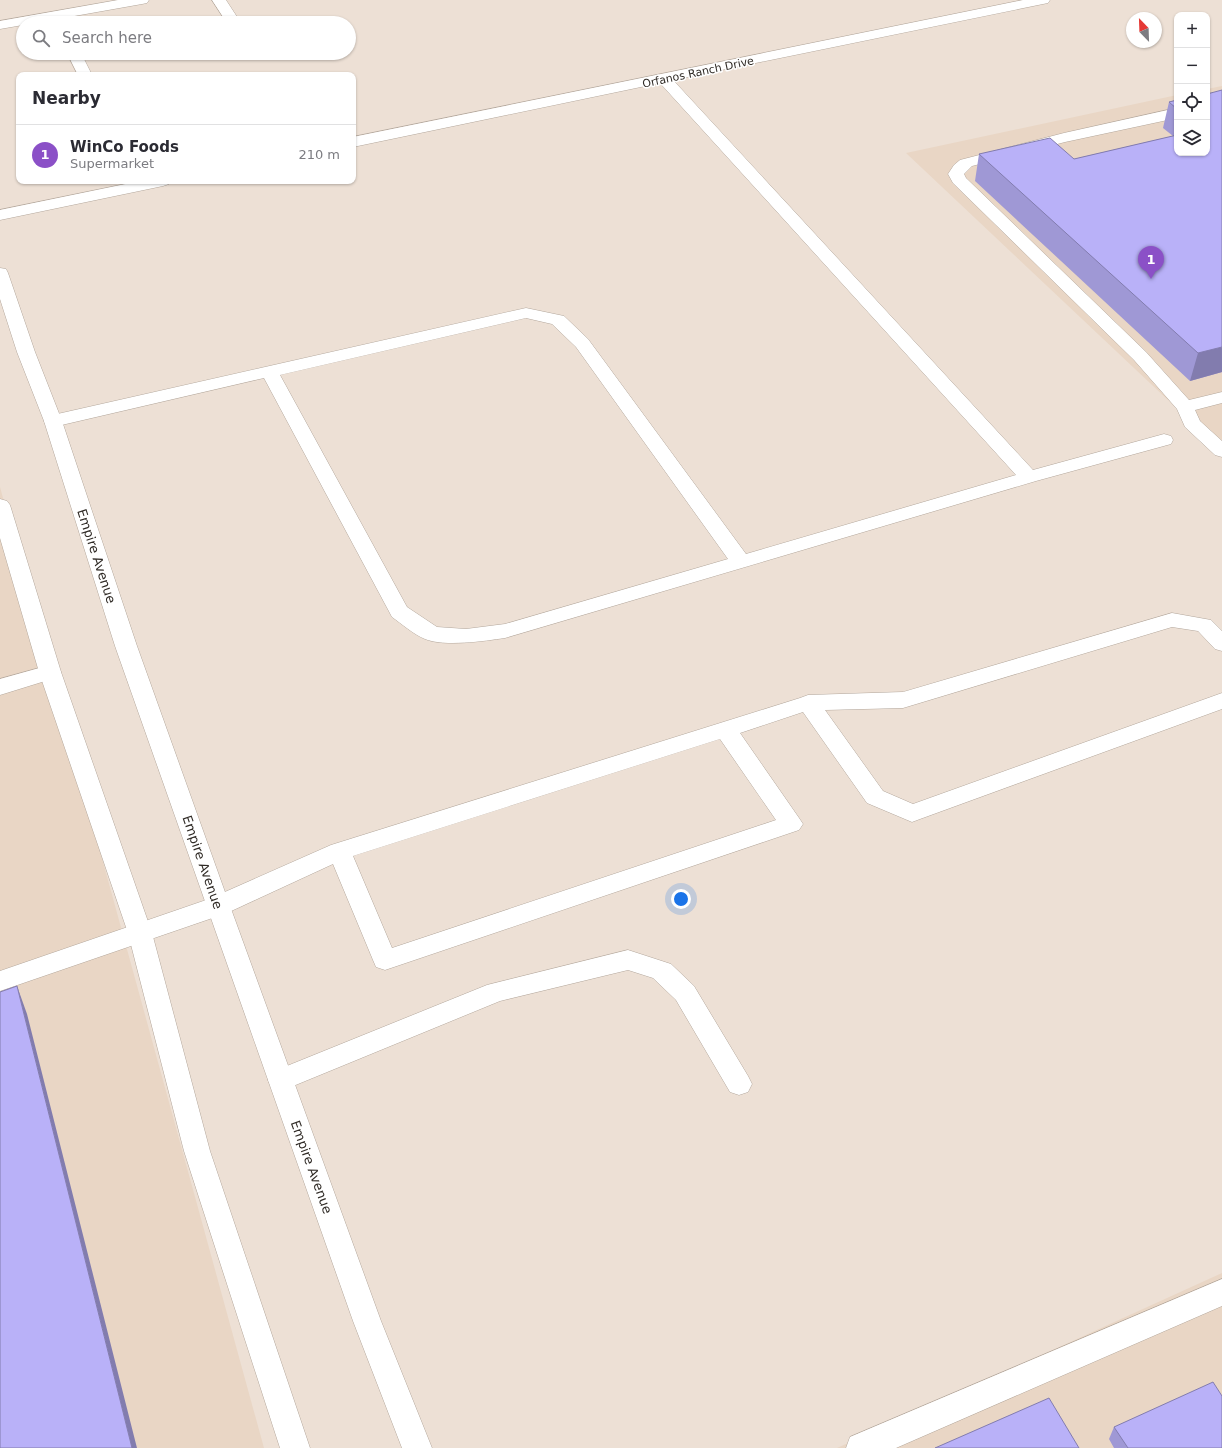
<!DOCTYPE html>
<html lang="en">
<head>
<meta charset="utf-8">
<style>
  body { margin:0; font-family:"DejaVu Sans",sans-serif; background:#f2f2f3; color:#2b2b33 }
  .controls { position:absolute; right:12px; top:12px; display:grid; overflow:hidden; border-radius:8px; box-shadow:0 1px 3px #0004 }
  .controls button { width:36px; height:36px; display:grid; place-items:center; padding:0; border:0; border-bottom:1px solid #e1e1e2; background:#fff; color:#2b2b33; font:20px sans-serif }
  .compass { position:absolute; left:1126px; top:12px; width:36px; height:36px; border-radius:50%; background:#fff; box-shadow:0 1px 3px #0004; rotate:337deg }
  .you { position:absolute; left:681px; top:899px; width:14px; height:14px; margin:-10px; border:3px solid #fff; border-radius:50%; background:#1a73e8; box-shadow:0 0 0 6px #1a73e833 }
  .badge { display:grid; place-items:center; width:26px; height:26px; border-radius:50%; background:#8b50c7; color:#fff; font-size:13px; font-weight:700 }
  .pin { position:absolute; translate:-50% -33px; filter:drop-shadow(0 1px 2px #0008) }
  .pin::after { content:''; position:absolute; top:21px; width:14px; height:12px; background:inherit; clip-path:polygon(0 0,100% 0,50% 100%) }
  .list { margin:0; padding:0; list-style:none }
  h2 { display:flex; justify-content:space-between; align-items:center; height:52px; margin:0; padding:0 16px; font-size:17px }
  h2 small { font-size:13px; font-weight:400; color:#7c7c81 }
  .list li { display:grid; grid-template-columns:26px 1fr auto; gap:12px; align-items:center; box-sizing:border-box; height:60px; padding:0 16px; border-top:1px solid #e1e1e2 }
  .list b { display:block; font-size:15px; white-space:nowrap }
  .list p { margin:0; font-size:13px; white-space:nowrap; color:#7c7c81 }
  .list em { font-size:13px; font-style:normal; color:#7c7c81 }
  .icon { flex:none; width:22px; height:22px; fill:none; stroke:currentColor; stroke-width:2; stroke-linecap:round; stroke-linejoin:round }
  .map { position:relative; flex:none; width:1222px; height:1448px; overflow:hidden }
  .search { position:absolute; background:#fff; box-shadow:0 1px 3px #0004; left:16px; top:16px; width:340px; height:44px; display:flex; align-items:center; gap:10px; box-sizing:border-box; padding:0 14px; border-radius:22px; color:#7c7c81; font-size:15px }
  .panel { position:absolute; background:#fff; box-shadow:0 1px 3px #0004; left:16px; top:72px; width:340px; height:112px; border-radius:8px }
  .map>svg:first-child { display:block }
  .built { fill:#e9d6c5 }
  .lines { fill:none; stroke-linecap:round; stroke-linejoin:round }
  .minor-casing { stroke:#b3a79c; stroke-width:1 }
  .major-casing { stroke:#b3a79c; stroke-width:1 }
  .minor { fill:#fff; fill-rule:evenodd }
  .major { fill:#fff; fill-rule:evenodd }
  .wall { fill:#9f98d5 }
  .shaded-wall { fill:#827cae }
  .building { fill:#b9b1f8; stroke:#827cae }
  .labels { text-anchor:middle; stroke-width:3; stroke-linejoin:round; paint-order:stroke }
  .far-street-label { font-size:11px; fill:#302b26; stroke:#fff }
  .street-label { font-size:13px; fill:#302b26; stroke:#fff }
</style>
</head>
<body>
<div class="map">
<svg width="1222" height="1448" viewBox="0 0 1222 1448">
  <rect width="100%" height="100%" fill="#ede0d5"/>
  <path class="built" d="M 1222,86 L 1222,451 L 906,153 L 1177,95 L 1177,153 L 1207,153 L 1207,89 Z
    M 0,487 L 264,1448 L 0,1448 Z
    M 1222,1273 L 1222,1448 L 837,1448 Z"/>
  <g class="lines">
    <g class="minor-casing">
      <path id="minor" d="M 118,0 L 149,0 L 147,3 L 142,4 L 35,23 L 23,23 L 23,25 L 0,29 L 0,21 Z
        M 212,0 L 226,0 L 241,23 L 227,23 Z
        M 1023,0 L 1050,0 L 1048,3 L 1043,4 L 673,80 L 1033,470 L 1164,434 L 1171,436 L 1173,440 L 1171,444 L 1036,481 L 505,638 C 484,641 444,647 425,639 C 413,634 402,624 392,617 L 264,378 L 53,427 L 46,425 L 44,421 L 46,417 L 53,415 L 526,308 L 564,316 L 588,339 L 746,554 L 1016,475 L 660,83 L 353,147 L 353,137 ZM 526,318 L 552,324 L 576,347 L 728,559 L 505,624 L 466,629 L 437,627 L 407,607 L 280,375 Z
        M 67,53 L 81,53 L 92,75 L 78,75 Z
        M 1177,108 L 1177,118 L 1065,142 L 972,166 L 964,174 L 966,178 L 1146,352 L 1189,400 L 1222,392 L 1222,403 L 1195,410 L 1200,421 L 1222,441 L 1222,457 L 1215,455 L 1185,427 L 1177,409 L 1134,360 L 953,183 L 948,174 L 954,165 L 960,160 L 1064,133 Z
        M 140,181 L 171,181 L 169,184 L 163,186 L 0,220 L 0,210 Z
        M 1172,613 L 1211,620 L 1222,631 L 1222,651 L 1215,649 L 1198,631 L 1172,627 L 903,708 L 825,710 L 883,791 L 913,804 L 1222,693 L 1222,709 L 920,819 L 912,822 L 867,803 L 803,712 L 740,733 L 799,818 L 803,824 L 799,830 L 385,970 L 376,967 L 373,960 L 333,864 L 227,913 L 0,991 L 0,971 L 209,899 L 331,845 L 800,698 L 808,695 L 903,692 ZM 720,739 L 776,820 L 392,948 L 353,856 Z
        M 50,665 L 58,667 L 61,672 L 58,677 L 0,695 L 0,679 Z
        M 628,950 L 671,964 L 694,986 L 748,1076 L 752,1084 L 748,1092 L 739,1095 L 730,1092 L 676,1000 L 653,978 L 628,970 L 500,1001 L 281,1091 L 272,1088 L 268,1080 L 272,1072 L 487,985 Z
        M 1222,1279 L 1222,1306 L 896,1448 L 846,1448 L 850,1437 Z"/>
    </g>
    <g class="major-casing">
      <path id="major" d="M 0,268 L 6,269 L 8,273 L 35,352 L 62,421 L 137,646 L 230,906 L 381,1321 L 432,1448 L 402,1448 L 353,1321 L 115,646 L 44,421 L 17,352 L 0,299 Z
        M 0,499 L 7,501 L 10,505 L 61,672 L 152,933 L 210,1151 L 310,1448 L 280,1448 L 184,1151 L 128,933 L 39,672 L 0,538 Z"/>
    </g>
    <use href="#minor" class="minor"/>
    <use href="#major" class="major"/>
  </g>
  <path class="wall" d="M 1177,100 L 1177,153 L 1222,372 L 1190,381 L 975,181 L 979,154 L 1074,159 L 1173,136 L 1163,128 L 1169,102 Z
    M 1114,1427 L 1222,1448 L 1114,1448 L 1109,1439 Z"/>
  <path class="shaded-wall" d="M 1222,347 L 1222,372 L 1190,381 L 1198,353 Z
    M 17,986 L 27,1014 L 137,1448 L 132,1448 Z"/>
  <path class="building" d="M 1222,90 L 1222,347 L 1198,353 L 979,154 L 1050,138 L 1074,159 L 1177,135 L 1177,153 L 1207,153 L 1207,94 Z
    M 1177,100 L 1177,109 L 1169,102 Z
    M 17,986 L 132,1448 L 0,1448 L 0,992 Z
    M 1213,1382 L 1222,1396 L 1222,1448 L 1128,1448 L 1114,1427 Z
    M 1049,1398 L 1079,1448 L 935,1448 Z"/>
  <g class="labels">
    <g class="far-street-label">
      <text transform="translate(698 72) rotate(-12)" y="4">Orfanos Ranch Drive</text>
    </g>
    <g class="street-label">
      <text transform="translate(97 556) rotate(72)" y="5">Empire Avenue</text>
      <text transform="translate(203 862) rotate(71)" y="5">Empire Avenue</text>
      <text transform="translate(312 1167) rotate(70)" y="5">Empire Avenue</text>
    </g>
  </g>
</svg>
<div class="controls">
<button>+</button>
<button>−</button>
<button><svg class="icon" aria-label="locate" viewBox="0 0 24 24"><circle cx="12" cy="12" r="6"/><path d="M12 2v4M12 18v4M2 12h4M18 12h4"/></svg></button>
<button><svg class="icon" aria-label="layers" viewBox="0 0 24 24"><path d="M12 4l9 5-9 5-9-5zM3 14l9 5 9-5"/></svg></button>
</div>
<svg class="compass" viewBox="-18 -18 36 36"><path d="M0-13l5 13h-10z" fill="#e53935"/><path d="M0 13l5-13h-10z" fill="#7c7c81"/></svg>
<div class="you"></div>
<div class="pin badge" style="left:1151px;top:279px">1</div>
<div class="search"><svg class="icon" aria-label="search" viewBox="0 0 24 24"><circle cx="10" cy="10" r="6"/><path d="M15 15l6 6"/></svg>Search here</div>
<section class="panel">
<h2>Nearby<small></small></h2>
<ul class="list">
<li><span class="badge">1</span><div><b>WinCo Foods</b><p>Supermarket</p></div><em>210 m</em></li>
</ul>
</section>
</div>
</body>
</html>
